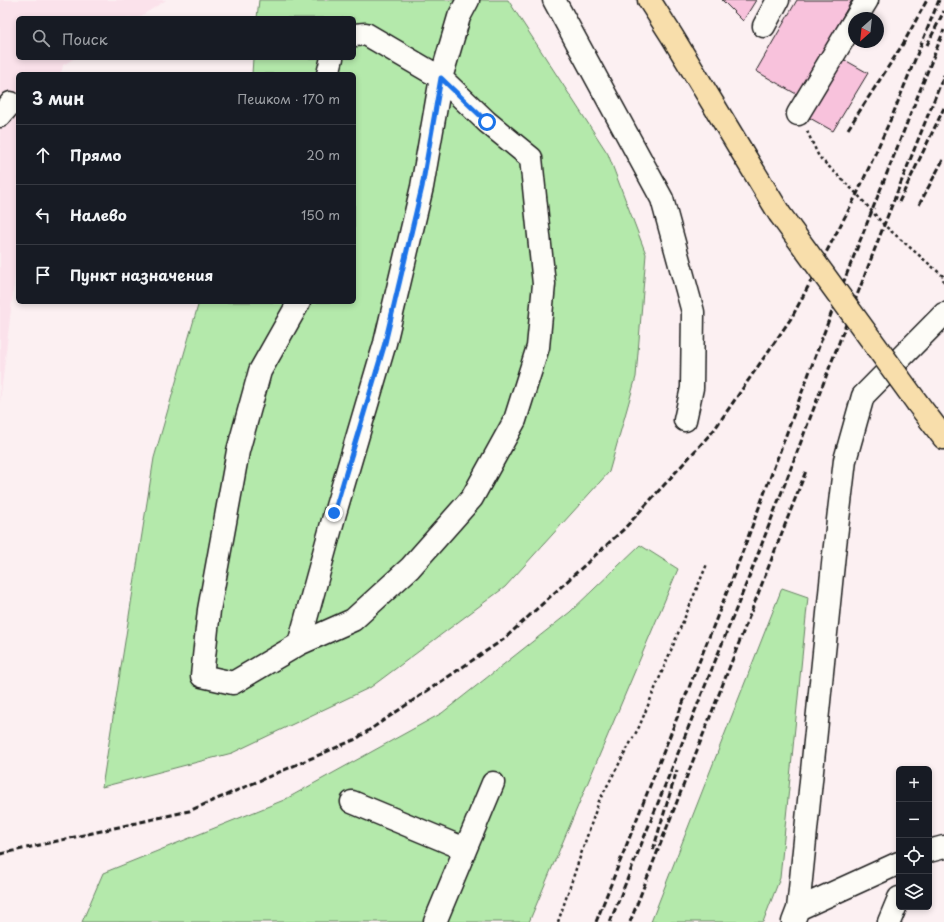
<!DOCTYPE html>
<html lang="ru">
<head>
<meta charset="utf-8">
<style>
  body { margin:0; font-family:"Playpen Sans",sans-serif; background:#242831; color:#f1f3f6 }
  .controls { position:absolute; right:12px; bottom:12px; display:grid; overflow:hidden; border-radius:6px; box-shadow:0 2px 6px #0003 }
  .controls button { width:36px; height:36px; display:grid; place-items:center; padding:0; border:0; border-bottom:1px solid #363941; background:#171b24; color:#f1f3f6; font:20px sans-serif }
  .compass { position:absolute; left:848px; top:12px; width:36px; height:36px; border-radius:50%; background:#171b24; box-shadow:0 2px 6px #0003; rotate:207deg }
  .stop { position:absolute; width:12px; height:12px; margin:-9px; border:3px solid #1a73e8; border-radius:50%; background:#fff }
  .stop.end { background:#1a73e8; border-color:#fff; box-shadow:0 1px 4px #0008 }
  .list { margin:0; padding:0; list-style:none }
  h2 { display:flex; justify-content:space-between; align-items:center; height:52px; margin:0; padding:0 16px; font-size:17px }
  h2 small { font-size:13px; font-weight:400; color:#9ea1a6 }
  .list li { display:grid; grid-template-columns:26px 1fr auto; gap:12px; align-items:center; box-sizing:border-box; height:60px; padding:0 16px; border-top:1px solid #363941 }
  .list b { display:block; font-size:15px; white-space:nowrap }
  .list em { font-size:13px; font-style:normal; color:#9ea1a6 }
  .icon { flex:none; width:22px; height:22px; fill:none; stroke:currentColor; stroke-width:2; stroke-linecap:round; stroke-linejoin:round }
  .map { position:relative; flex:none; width:944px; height:922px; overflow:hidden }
  .search { position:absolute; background:#171b24; box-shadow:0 2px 6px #0003; left:16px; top:16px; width:340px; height:44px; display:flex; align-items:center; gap:10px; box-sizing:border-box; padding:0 14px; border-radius:6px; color:#9ea1a6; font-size:15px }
  .panel { position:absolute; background:#171b24; box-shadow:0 2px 6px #0003; left:16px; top:72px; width:340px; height:232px; border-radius:6px }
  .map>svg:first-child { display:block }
  .built { fill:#fbe2eb }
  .green { fill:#b4e9ab; stroke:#688264 }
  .building { fill:#f8c2dc; stroke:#1c1c1c }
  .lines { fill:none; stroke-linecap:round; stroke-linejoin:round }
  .minor-casing { stroke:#1c1c1c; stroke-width:25 }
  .major-casing { stroke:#1c1c1c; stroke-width:25 }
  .path { stroke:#1c1c1c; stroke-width:2.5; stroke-dasharray:3 3; stroke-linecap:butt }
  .minor { stroke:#fdfcf7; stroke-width:22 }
  .major { stroke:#f8deab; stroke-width:22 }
  .rail { stroke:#1c1c1c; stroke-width:3; stroke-dasharray:6 3; stroke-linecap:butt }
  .major-bridge-casing { stroke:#1c1c1c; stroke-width:25; stroke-linecap:butt }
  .major-bridge { stroke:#f8deab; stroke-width:22 }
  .route { stroke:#1a73e8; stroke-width:5 }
</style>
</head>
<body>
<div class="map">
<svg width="944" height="922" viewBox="0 0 944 922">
  <rect width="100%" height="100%" fill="#fcf0f2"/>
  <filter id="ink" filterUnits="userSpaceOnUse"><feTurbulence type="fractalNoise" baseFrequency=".025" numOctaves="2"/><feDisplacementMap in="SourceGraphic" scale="8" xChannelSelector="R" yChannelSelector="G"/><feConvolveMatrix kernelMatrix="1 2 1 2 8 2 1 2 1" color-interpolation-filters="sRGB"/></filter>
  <g filter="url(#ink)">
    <path class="built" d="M 0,0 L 166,0 L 138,18 L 18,18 L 18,58 L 75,58 L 63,65 L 61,74 L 18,74 L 18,250 L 0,402 Z"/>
    <path class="green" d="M 259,0 L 508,0 L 608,154 L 646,254 L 636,377 L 609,472 L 505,587 L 371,687 L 232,753 L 102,787 L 154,458 L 199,302 L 354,302 L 354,74 L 252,74 L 253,58 L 354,58 L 354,18 L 257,18 Z
      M 640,545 L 678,569 L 529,922 L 82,922 L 103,873 L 284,800 L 442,713 L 570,612 Z
      M 782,588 L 808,597 L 780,878 L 763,922 L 651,922 Z"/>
    <path class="building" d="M 722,0 L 756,0 L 743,21 Z
      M 797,0 L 852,0 L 798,95 L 756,71 Z
      M 843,59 L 868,73 L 833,131 L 808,117 Z"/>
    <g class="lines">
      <g class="minor-casing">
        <path id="minor" d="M 554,0 L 662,199 L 693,312 L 692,388 L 685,420
          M 856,18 L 867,0
          M 764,26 L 778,0
          M 328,74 L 332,58
          M 798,114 L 854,21
          M 0,116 L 11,103
          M 299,302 L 260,371 L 238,451 L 209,610 L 202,676 L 233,683 L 299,644 L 353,620 L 410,568 L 472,498 L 515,420 L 538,347 L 544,284 L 531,158 L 487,122 L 441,78 L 366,34 L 354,35
          M 299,644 L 335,513 L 385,343 L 422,187 L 441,78 L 459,17 L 468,0
          M 352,802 L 465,849
          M 929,851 L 944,847
          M 798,909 L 899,863
          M 435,922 L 493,783
          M 793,922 L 798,909 L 834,554 L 845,460 L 863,396 L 944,314
          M 889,922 L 899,898"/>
      </g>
      <g class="major-casing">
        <path id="major" d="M 649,0 L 672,36 L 779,213
          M 918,404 L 944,438"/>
      </g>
      <path class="path" d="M 807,131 L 819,157 L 857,194 L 884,225 L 943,276 L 944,285
        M 558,922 L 599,801 L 639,727 L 707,564"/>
      <use href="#minor" class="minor"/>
      <use href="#major" class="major"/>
      <path class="rail" d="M 927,45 L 944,11
        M 848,129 L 903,44 L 927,0
        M 899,202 L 944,108
        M 919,205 L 944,158
        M 653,850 L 677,770
        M 0,854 L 189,811 L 356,739 L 504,639 L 624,529 L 714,430 L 792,317 L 857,194 L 893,114 L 939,0
        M 596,922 L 738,564 L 834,306 L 944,30
        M 610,922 L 753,567 L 884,225 L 944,75
        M 630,922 L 806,471"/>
      <g class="major-bridge-casing">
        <path id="major-bridge" d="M 779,213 L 918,404"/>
      </g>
      <use href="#major-bridge" class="major-bridge"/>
    </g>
  </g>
  <g class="lines" filter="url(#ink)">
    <path class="route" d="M 334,513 L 385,343 L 422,187 L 441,78 L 487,122"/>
  </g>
</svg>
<div class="controls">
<button>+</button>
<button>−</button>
<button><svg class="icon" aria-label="locate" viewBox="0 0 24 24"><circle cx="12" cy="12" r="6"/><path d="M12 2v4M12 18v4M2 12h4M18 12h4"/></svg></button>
<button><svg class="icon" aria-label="layers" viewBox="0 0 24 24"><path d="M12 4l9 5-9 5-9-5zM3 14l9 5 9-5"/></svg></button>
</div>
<svg class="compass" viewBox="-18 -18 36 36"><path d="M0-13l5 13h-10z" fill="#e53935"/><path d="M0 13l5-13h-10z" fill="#9ea1a6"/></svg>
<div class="stop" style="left:487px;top:122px"></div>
<div class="stop end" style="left:334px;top:513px"></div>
<div class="search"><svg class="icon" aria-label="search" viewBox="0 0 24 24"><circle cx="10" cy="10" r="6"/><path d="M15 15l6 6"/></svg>Поиск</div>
<section class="panel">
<h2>3 мин<small>Пешком · 170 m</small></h2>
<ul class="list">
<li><svg class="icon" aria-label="ahead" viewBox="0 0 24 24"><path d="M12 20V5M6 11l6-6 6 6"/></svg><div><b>Прямо</b></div><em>20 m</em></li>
<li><svg class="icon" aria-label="left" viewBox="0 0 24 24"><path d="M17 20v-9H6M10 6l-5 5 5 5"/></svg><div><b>Налево</b></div><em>150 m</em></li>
<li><svg class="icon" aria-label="arrive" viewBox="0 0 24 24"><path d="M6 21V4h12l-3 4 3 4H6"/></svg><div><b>Пункт назначения</b></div></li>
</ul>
</section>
</div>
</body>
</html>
